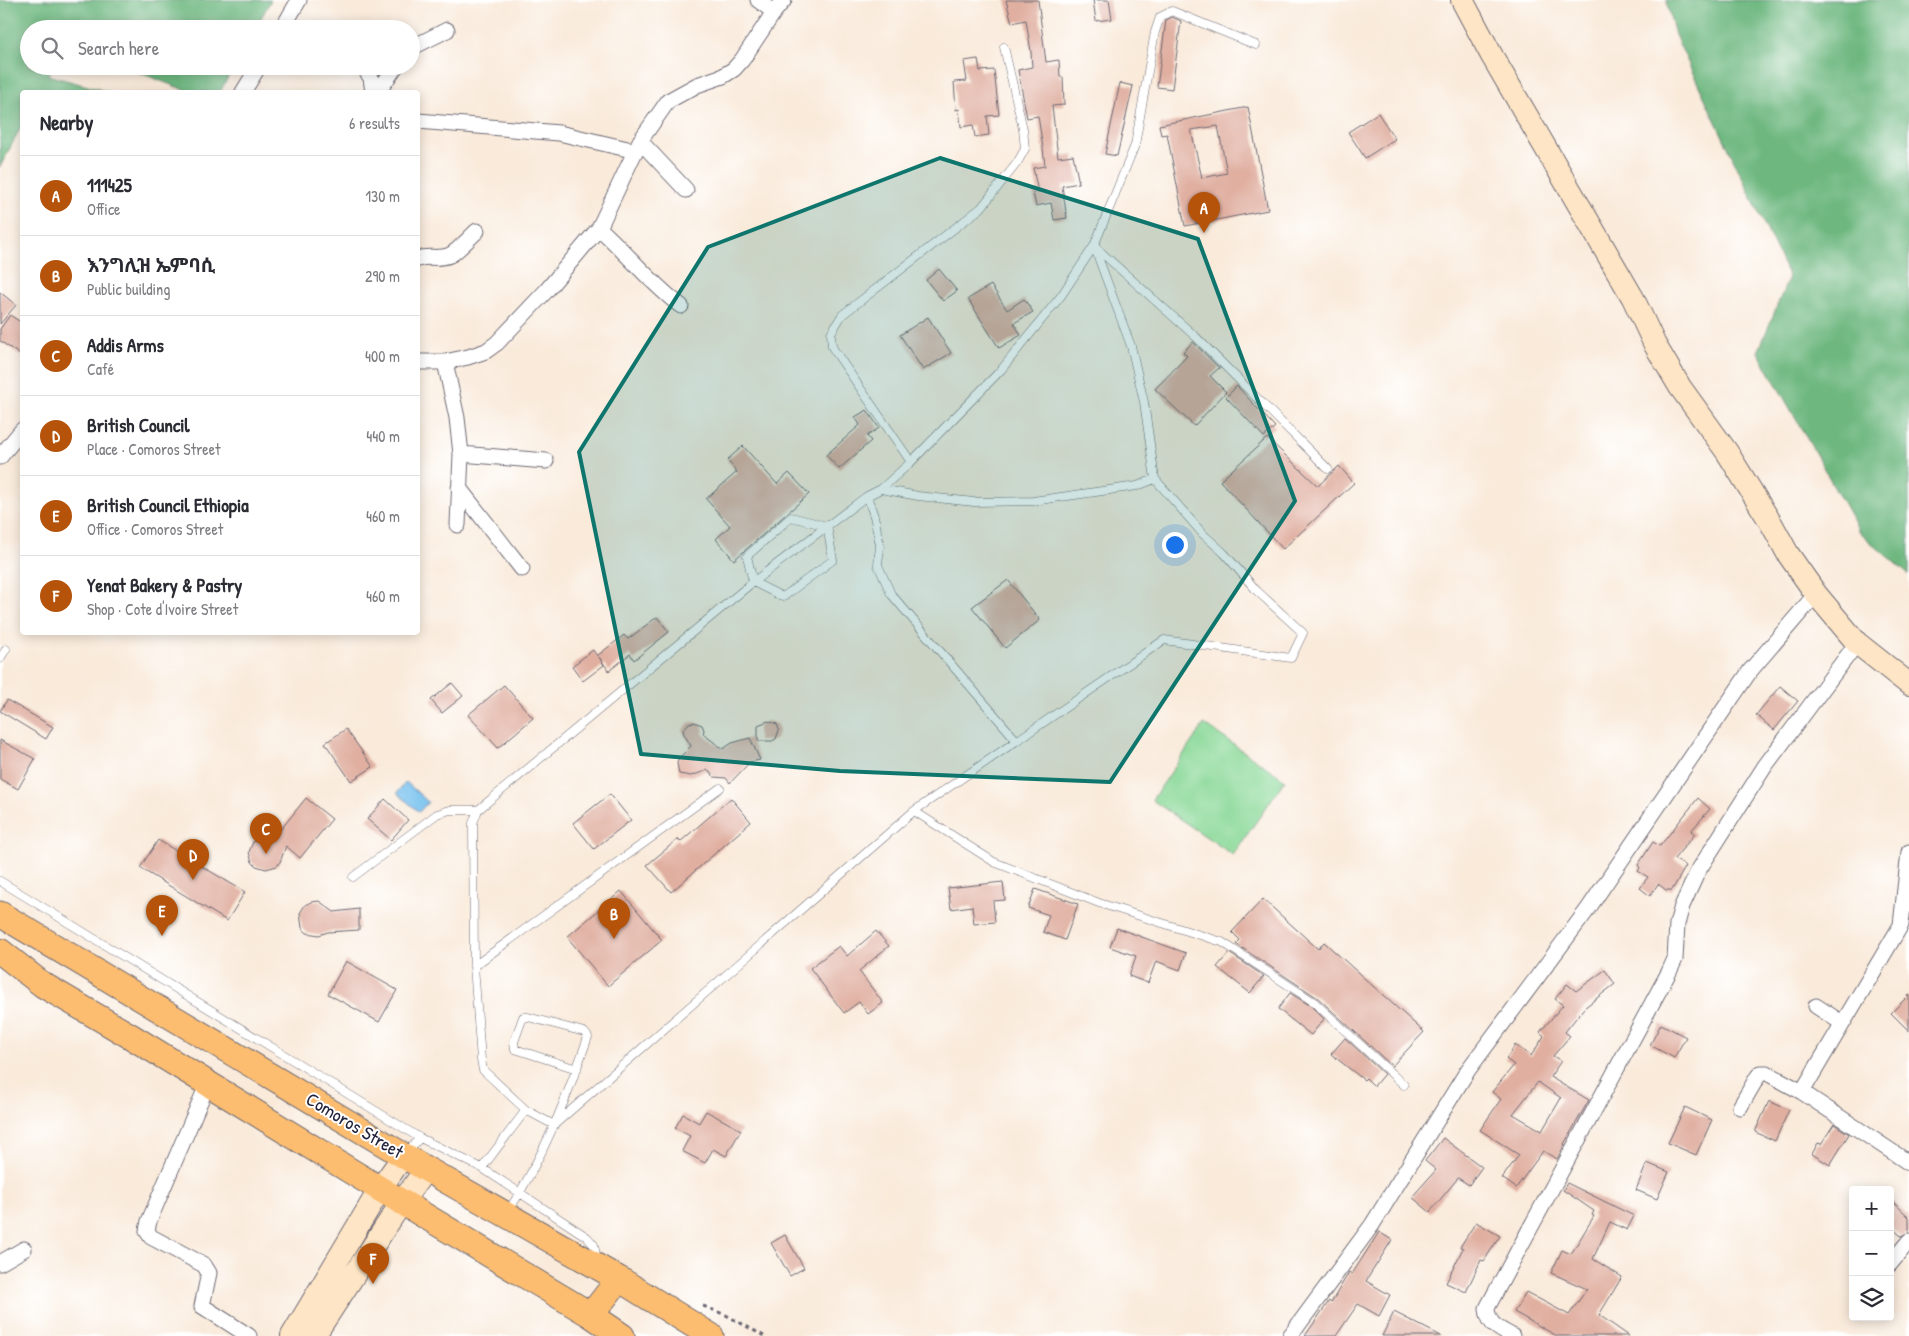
<!DOCTYPE html>
<html lang="en">
<head>
<meta charset="utf-8">
<style>
  body { margin:0; font-family:"Patrick Hand","Noto Sans Ethiopic",sans-serif; background:#f7f7f7; color:#2b2b33 }
  .controls { position:absolute; right:15px; bottom:15px; display:grid; overflow:hidden; border-radius:5px; box-shadow:0 2px 12px #0003 }
  .controls button { width:45px; height:45px; display:grid; place-items:center; padding:0; border:0; border-bottom:1px solid #e1e1e2; background:#fff; color:#2b2b33; font:25px sans-serif }
  .you { position:absolute; left:1174px; top:544px; width:18px; height:18px; margin:-12px; border:4px solid #fff; border-radius:50%; background:#1a73e8; box-shadow:0 0 0 8px #1a73e833 }
  .badge { display:grid; place-items:center; width:32px; height:32px; border-radius:50%; background:#b45309; color:#fff; font-size:16px; font-weight:700 }
  .pin { position:absolute; translate:-50% -41px; filter:drop-shadow(0 1px 2px #0008) }
  .pin::after { content:''; position:absolute; top:26px; width:18px; height:15px; background:inherit; clip-path:polygon(0 0,100% 0,50% 100%) }
  .list { margin:0; padding:0; list-style:none }
  h2 { display:flex; justify-content:space-between; align-items:center; height:65px; margin:0; padding:0 20px; font-size:21px }
  h2 small { font-size:16px; font-weight:400; color:#7c7c81 }
  .list li { display:grid; grid-template-columns:32px 1fr auto; gap:15px; align-items:center; box-sizing:border-box; height:80px; padding:0 20px; border-top:1px solid #e1e1e2 }
  .list b { display:block; font-size:19px; white-space:nowrap }
  .list p { margin:0; font-size:16px; white-space:nowrap; color:#7c7c81 }
  .list em { font-size:16px; font-style:normal; color:#7c7c81 }
  .icon { flex:none; width:28px; height:28px; fill:none; stroke:currentColor; stroke-width:2; stroke-linecap:round; stroke-linejoin:round }
  .map { position:relative; flex:none; width:1909px; height:1336px; overflow:hidden }
  .search { position:absolute; background:#fff; box-shadow:0 2px 12px #0003; left:20px; top:20px; width:400px; height:55px; display:flex; align-items:center; gap:12px; box-sizing:border-box; padding:0 18px; border-radius:28px; color:#7c7c81; font-size:19px }
  .panel { position:absolute; background:#fff; box-shadow:0 2px 12px #0003; left:20px; top:90px; width:400px; height:545px; border-radius:5px }
  .map>svg:first-child { display:block }
  .green { fill:#89d897; stroke:#567d69 }
  .forest { fill:#6eb880; stroke:#486d5e }
  .water { fill:#74c0ee; stroke:#4b7194 }
  .building { fill:#e0afa0; fill-rule:evenodd }
  .lines { fill:none; stroke-linecap:round; stroke-linejoin:round }
  .lane-casing { stroke:#6d6873; stroke-width:9 }
  .street-casing { stroke:#6d6873; stroke-width:17 }
  .secondary-casing { stroke:#6d6873; stroke-width:24 }
  .primary-casing { stroke:#6d6873; stroke-width:27 }
  .path { stroke:#6d6873; stroke-width:3; stroke-dasharray:4 4; stroke-linecap:butt }
  .lane { stroke:#fff; stroke-width:8 }
  .street { stroke:#fff; stroke-width:15 }
  .secondary { stroke:#fee5c5; stroke-width:22 }
  .primary { stroke:#fcbd6f; stroke-width:25 }
  .marked { fill:#0f766e; fill-opacity:0.2; stroke:#0f766e; stroke-width:4; stroke-linejoin:round }
  .labels { text-anchor:middle; stroke-width:4; stroke-linejoin:round; paint-order:stroke }
  .street-label { font-size:19px; fill:#22223b; stroke:#fff }
</style>
</head>
<body>
<div class="map">
<svg width="1909" height="1336" viewBox="0 0 1909 1336">
  <rect width="100%" height="100%" fill="#fff"/>
  <filter id="ink" filterUnits="userSpaceOnUse"><feTurbulence type="fractalNoise" baseFrequency=".02" numOctaves="2"/><feDisplacementMap in="SourceGraphic" scale="10" xChannelSelector="R" yChannelSelector="G"/><feConvolveMatrix kernelMatrix="1 2 1 2 8 2 1 2 1" color-interpolation-filters="sRGB"/></filter>
  <filter id="wash" filterUnits="userSpaceOnUse"><feTurbulence type="fractalNoise" baseFrequency=".0096" numOctaves="4" result="noise"/><feDisplacementMap in="SourceGraphic" scale="20" xChannelSelector="R" yChannelSelector="G"/><feGaussianBlur stdDeviation="1.12" result="paint"/><feColorMatrix in="noise" values="0 0 0 0 0 0 0 0 0 0 0 0 0 0 0 0 0 1.4 0 .05"/><feComposite in="paint" operator="in"/></filter>
  <g filter="url(#wash)">
    <rect width="100%" height="100%" fill="#f9eada"/>
    <path class="green" d="M 1204,724 L 1285,780 L 1233,855 L 1152,800 Z"/>
    <path class="forest" d="M 0,0 L 271,0 L 255,29 L 29,29 L 29,66 L 52,66 L 48,75 L 109,92 L 22,92 L 22,125 L 0,167 Z
      M 1666,0 L 1909,0 L 1909,575 L 1861,534 L 1758,352 L 1789,277 L 1675,35 Z
      M 122,66 L 234,66 L 220,92 L 190,92 Z"/>
    <path class="water" d="M 406,782 L 428,802 L 419,812 L 397,793 Z"/>
    <g id="blocks">
      <path class="building" d="M 1006,0 L 1038,0 L 1046,62 L 1059,60 L 1060,77 L 1063,77 L 1064,105 L 1052,106 L 1058,157 L 1073,155 L 1079,183 L 1062,186 L 1067,218 L 1054,220 L 1051,203 L 1036,206 L 1033,193 L 1038,192 L 1033,168 L 1045,166 L 1043,148 L 1038,116 L 1027,118 L 1018,70 L 1032,67 L 1031,52 L 1026,20 L 1012,23 Z
        M 1093,0 L 1109,0 L 1112,19 L 1096,21 Z
        M 1172,17 L 1181,21 L 1172,89 L 1157,87 L 1166,20 Z
        M 978,59 L 980,71 L 994,70 L 999,115 L 987,116 L 989,135 L 975,137 L 973,125 L 961,127 L 959,109 L 956,110 L 954,82 L 967,81 L 964,61 Z
        M 1120,83 L 1133,86 L 1117,156 L 1105,154 Z
        M 1248,107 L 1268,210 L 1185,226 L 1167,134 L 1161,135 L 1159,125 ZM 1218,126 L 1227,173 L 1202,178 L 1191,130 Z
        M 1378,113 L 1395,139 L 1365,158 L 1348,132 Z
        M 939,269 L 957,291 L 943,301 L 926,280 Z
        M 991,285 L 1007,310 L 1024,299 L 1033,312 L 1014,323 L 1021,335 L 999,348 L 968,299 Z
        M 0,292 L 16,305 L 0,324 Z
        M 10,315 L 22,323 L 22,356 L 0,341 L 0,329 Z
        M 928,317 L 951,353 L 923,370 L 900,335 Z
        M 1193,342 L 1219,368 L 1210,376 L 1226,392 L 1194,426 L 1155,389 L 1187,356 L 1183,352 Z
        M 1237,386 L 1275,427 L 1264,437 L 1226,397 Z
        M 867,410 L 879,428 L 867,436 L 871,441 L 839,469 L 826,455 L 860,425 L 855,417 Z
        M 1267,438 L 1318,486 L 1339,466 L 1354,483 L 1283,549 L 1220,481 Z
        M 743,446 L 777,484 L 789,473 L 809,494 L 734,560 L 716,539 L 730,526 L 706,499 L 737,472 L 727,460 Z
        M 1008,580 L 1040,620 L 1005,648 L 972,607 Z
        M 657,617 L 669,632 L 634,660 L 630,654 L 609,671 L 599,657 L 604,665 L 583,681 L 572,666 L 593,650 L 597,656 L 624,635 L 628,639 Z
        M 452,683 L 463,696 L 442,713 L 431,700 Z
        M 504,685 L 533,718 L 498,748 L 468,715 Z
        M 1780,686 L 1798,701 L 1774,730 L 1756,715 Z
        M 7,700 L 53,727 L 46,739 L 0,711 Z
        M 768,721 L 777,724 L 779,730 L 776,739 L 772,741 L 758,741 L 758,725 Z
        M 694,722 L 702,725 L 704,730 L 703,734 L 723,749 L 732,743 L 750,738 L 760,760 L 750,762 L 730,783 L 726,778 L 714,777 L 708,770 L 691,776 L 679,774 L 677,763 L 679,758 L 691,746 L 684,734 L 683,730 L 689,723 Z
        M 346,729 L 373,767 L 351,781 L 325,743 Z
        M 0,740 L 35,759 L 18,789 L 0,779 Z
        M 610,794 L 631,820 L 594,849 L 573,823 Z
        M 306,798 L 332,819 L 300,858 L 286,846 L 280,862 L 277,866 L 266,869 L 256,866 L 252,862 L 249,852 L 253,842 L 262,837 L 274,838 Z
        M 731,798 L 751,822 L 671,892 L 647,865 L 678,839 L 680,842 Z
        M 1698,798 L 1710,809 L 1691,831 L 1695,834 L 1674,859 L 1686,866 L 1672,890 L 1666,890 L 1658,884 L 1650,896 L 1640,888 L 1648,877 L 1638,871 L 1640,868 L 1638,865 L 1653,842 L 1660,846 Z
        M 385,799 L 408,820 L 391,840 L 367,819 Z
        M 158,840 L 245,892 L 227,921 L 140,868 Z
        M 1003,882 L 1005,900 L 993,901 L 995,922 L 974,924 L 972,906 L 951,909 L 948,888 Z
        M 1035,889 L 1078,904 L 1065,940 L 1043,932 L 1049,915 L 1028,908 Z
        M 621,891 L 662,940 L 608,986 L 567,937 Z
        M 1263,899 L 1318,949 L 1324,942 L 1424,1032 L 1392,1066 L 1318,998 L 1236,944 L 1240,940 L 1232,932 Z
        M 319,901 L 334,912 L 359,909 L 359,930 L 328,932 L 319,935 L 307,933 L 302,928 L 300,913 L 305,905 L 311,902 Z
        M 1117,928 L 1186,953 L 1180,970 L 1156,961 L 1148,983 L 1129,976 L 1136,956 L 1110,947 Z
        M 876,931 L 889,946 L 859,971 L 883,1003 L 868,1014 L 859,1002 L 844,1013 L 810,968 L 839,946 L 847,956 Z
        M 1229,953 L 1264,976 L 1250,993 L 1217,967 Z
        M 346,961 L 397,990 L 379,1022 L 328,994 Z
        M 1605,970 L 1615,984 L 1584,1008 L 1565,1032 L 1570,1036 L 1553,1056 L 1561,1061 L 1550,1077 L 1589,1100 L 1564,1144 L 1565,1144 L 1557,1159 L 1543,1151 L 1516,1188 L 1502,1178 L 1519,1155 L 1480,1130 L 1501,1099 L 1492,1092 L 1514,1065 L 1506,1059 L 1515,1045 L 1531,1056 L 1544,1036 L 1540,1032 L 1563,1005 L 1555,999 L 1567,984 L 1576,991 ZM 1538,1082 L 1561,1098 L 1542,1131 L 1513,1114 Z
        M 1290,993 L 1311,1006 L 1324,1019 L 1311,1035 L 1278,1009 Z
        M 1909,995 L 1909,1031 L 1891,1013 Z
        M 1661,1024 L 1686,1037 L 1674,1058 L 1650,1045 Z
        M 1345,1038 L 1384,1074 L 1374,1086 L 1366,1078 L 1364,1080 L 1331,1054 Z
        M 1769,1101 L 1789,1110 L 1775,1141 L 1755,1132 Z
        M 1685,1107 L 1712,1120 L 1696,1155 L 1668,1143 Z
        M 706,1111 L 741,1130 L 726,1156 L 713,1149 L 705,1163 L 682,1151 L 690,1136 L 675,1128 L 683,1114 L 699,1123 Z
        M 1834,1124 L 1849,1134 L 1830,1165 L 1812,1154 L 1818,1143 L 1821,1144 Z
        M 1443,1138 L 1482,1167 L 1469,1185 L 1458,1178 L 1430,1212 L 1412,1197 L 1436,1170 L 1425,1161 Z
        M 1647,1163 L 1669,1172 L 1657,1199 L 1636,1190 Z
        M 1567,1183 L 1634,1216 L 1627,1230 L 1610,1222 L 1593,1259 L 1622,1277 L 1599,1315 L 1629,1336 L 1557,1336 L 1514,1312 L 1526,1292 L 1569,1315 L 1587,1289 L 1551,1273 L 1562,1250 L 1571,1254 L 1594,1216 L 1592,1215 L 1594,1211 L 1563,1190 Z
        M 1890,1199 L 1909,1217 L 1909,1232 L 1901,1236 L 1890,1226 Z
        M 1476,1222 L 1500,1236 L 1484,1261 L 1481,1260 L 1466,1292 L 1446,1283 L 1463,1248 L 1460,1247 Z
        M 1379,1232 L 1392,1240 L 1366,1281 L 1390,1295 L 1379,1316 L 1358,1304 L 1336,1336 L 1305,1336 L 1329,1301 L 1331,1303 L 1349,1272 L 1352,1274 Z
        M 785,1235 L 804,1268 L 790,1276 L 771,1243 Z
        M 1394,1312 L 1441,1336 L 1382,1336 Z"/>
    </g>
  </g>
  <g filter="url(#ink)">
    <use href="#blocks" fill-opacity="0" stroke="#6d6873" stroke-width="1"/>
    <g class="lines">
      <g class="lane-casing">
        <path id="lane" d="M 911,462 L 832,347 L 831,333 L 842,315 L 981,208 L 1017,163 L 1025,149 L 1023,129 L 1004,47
          M 1155,479 L 1203,534 L 1224,553 L 1257,591 L 1303,633 L 1291,658 L 1164,640 L 914,811 L 554,1125 L 526,1110 L 483,1070 L 481,1060 L 474,966 L 473,823 L 478,810 L 753,582 L 867,496 L 881,489 L 918,496 L 974,502 L 1033,501 L 1137,486 Z
          M 1155,479 L 1144,402 L 1131,346 L 1094,246 L 1196,337 L 1328,469
          M 881,489 L 911,462 L 1001,370 L 1061,296 L 1094,246 L 1135,145 L 1155,32 L 1160,17 L 1172,11 L 1256,45
          M 867,496 L 874,516 L 880,545 L 878,565 L 891,594 L 1017,741
          M 791,517 L 827,526 L 833,560 L 783,597 L 753,582 L 747,556 Z
          M 0,659 L 6,649
          M 914,811 L 994,862 L 1099,903 L 1222,942 L 1314,1002 L 1404,1085
          M 353,877 L 437,814 L 450,810 L 478,810
          M 0,881 L 420,1138
          M 474,966 L 720,788
          M 405,1154 L 420,1138 L 482,1168 L 526,1110
          M 482,1168 L 587,1237 L 594,1245 L 597,1260
          M 507,1213 C 543,1159 567,1097 588,1037 L 584,1032 L 528,1017 L 523,1017 L 514,1042 L 515,1049 L 577,1069"/>
      </g>
      <g class="street-casing">
        <path id="street" d="M 774,12 L 784,0
          M 282,29 L 299,0
          M 411,48 L 447,30
          M 363,66 L 371,78 L 373,92
          M 243,92 L 259,66
          M 378,92 L 396,66
          M 418,121 L 559,133 L 636,151
          M 640,141 L 686,190
          M 599,228 C 627,253 651,284 681,306
          M 418,259 C 428,255 439,260 450,255 C 458,251 470,237 477,231
          M 418,362 L 445,362 L 468,357 L 486,351 L 497,343 L 546,291 L 599,228 L 640,141 L 668,101 L 697,85 L 723,76 L 734,69 L 742,60 L 774,12 L 758,0
          M 445,362 L 457,418 L 461,454 L 458,525
          M 461,454 L 546,461
          M 0,457 L 22,430
          M 459,488 L 522,569
          M 1816,1006 L 1842,1023
          M 208,1083 L 149,1221 L 147,1231 L 151,1237 L 204,1265 L 209,1273 L 202,1306 L 249,1336
          M 1802,1092 L 1901,925 L 1909,852
          M 1740,1107 L 1758,1076 L 1761,1073 L 1767,1073 L 1802,1092 L 1909,1163
          M 0,1263 L 24,1249
          M 1890,1264 L 1909,1241
          M 1290,1336 L 1372,1225 L 1468,1070 L 1588,909 L 1750,671 L 1816,594
          M 1512,1336 C 1498,1328 1488,1325 1487,1308 L 1669,972 L 1675,959 L 1677,924 L 1682,906 L 1698,871 L 1765,766 L 1857,643"/>
      </g>
      <g class="secondary-casing">
        <path id="secondary" d="M 1462,0 L 1492,56 L 1633,298 L 1655,345 L 1680,387 L 1727,452 L 1771,523 L 1788,554 L 1816,594 L 1857,643 L 1909,684
          M 292,1336 L 380,1189 L 404,1155
          M 314,1336 L 402,1202 L 426,1169"/>
      </g>
      <g class="primary-casing">
        <path id="primary" d="M 0,914 L 426,1169 L 619,1279 L 711,1336
          M 0,951 L 43,985 L 132,1037 L 380,1189 L 591,1315 L 622,1336
          M 591,1315 L 619,1279"/>
      </g>
      <path class="path" d="M 703,1306 L 726,1315 L 764,1336"/>
      <use href="#lane" class="lane"/>
      <use href="#street" class="street"/>
      <use href="#secondary" class="secondary"/>
      <use href="#primary" class="primary"/>
    </g>
  </g>
  <path class="marked" d="M 940,158 L 1198,239 L 1295,501 L 1110,782 L 840,771 L 641,754 L 579,452 L 708,247 Z"/>
  <g class="labels">
    <g class="street-label">
      <text transform="translate(355 1125) rotate(31)" y="7">Comoros Street</text>
    </g>
  </g>
</svg>
<div class="controls">
<button>+</button>
<button>−</button>
<button><svg class="icon" aria-label="layers" viewBox="0 0 24 24"><path d="M12 4l9 5-9 5-9-5zM3 14l9 5 9-5"/></svg></button>
</div>
<div class="you"></div>
<div class="pin badge" style="left:1204px;top:233px">A</div>
<div class="pin badge" style="left:614px;top:939px">B</div>
<div class="pin badge" style="left:266px;top:854px">C</div>
<div class="pin badge" style="left:193px;top:880px">D</div>
<div class="pin badge" style="left:162px;top:936px">E</div>
<div class="pin badge" style="left:373px;top:1284px">F</div>
<div class="search"><svg class="icon" aria-label="search" viewBox="0 0 24 24"><circle cx="10" cy="10" r="6"/><path d="M15 15l6 6"/></svg>Search here</div>
<section class="panel">
<h2>Nearby<small>6 results</small></h2>
<ul class="list">
<li><span class="badge">A</span><div><b>111425</b><p>Office</p></div><em>130 m</em></li>
<li><span class="badge">B</span><div><b>እንግሊዝ ኤምባሲ</b><p>Public building</p></div><em>290 m</em></li>
<li><span class="badge">C</span><div><b>Addis Arms</b><p>Café</p></div><em>400 m</em></li>
<li><span class="badge">D</span><div><b>British Council</b><p>Place · Comoros Street</p></div><em>440 m</em></li>
<li><span class="badge">E</span><div><b>British Council Ethiopia</b><p>Office · Comoros Street</p></div><em>460 m</em></li>
<li><span class="badge">F</span><div><b>Yenat Bakery &amp; Pastry</b><p>Shop · Cote d'Ivoire Street</p></div><em>460 m</em></li>
</ul>
</section>
</div>
</body>
</html>
